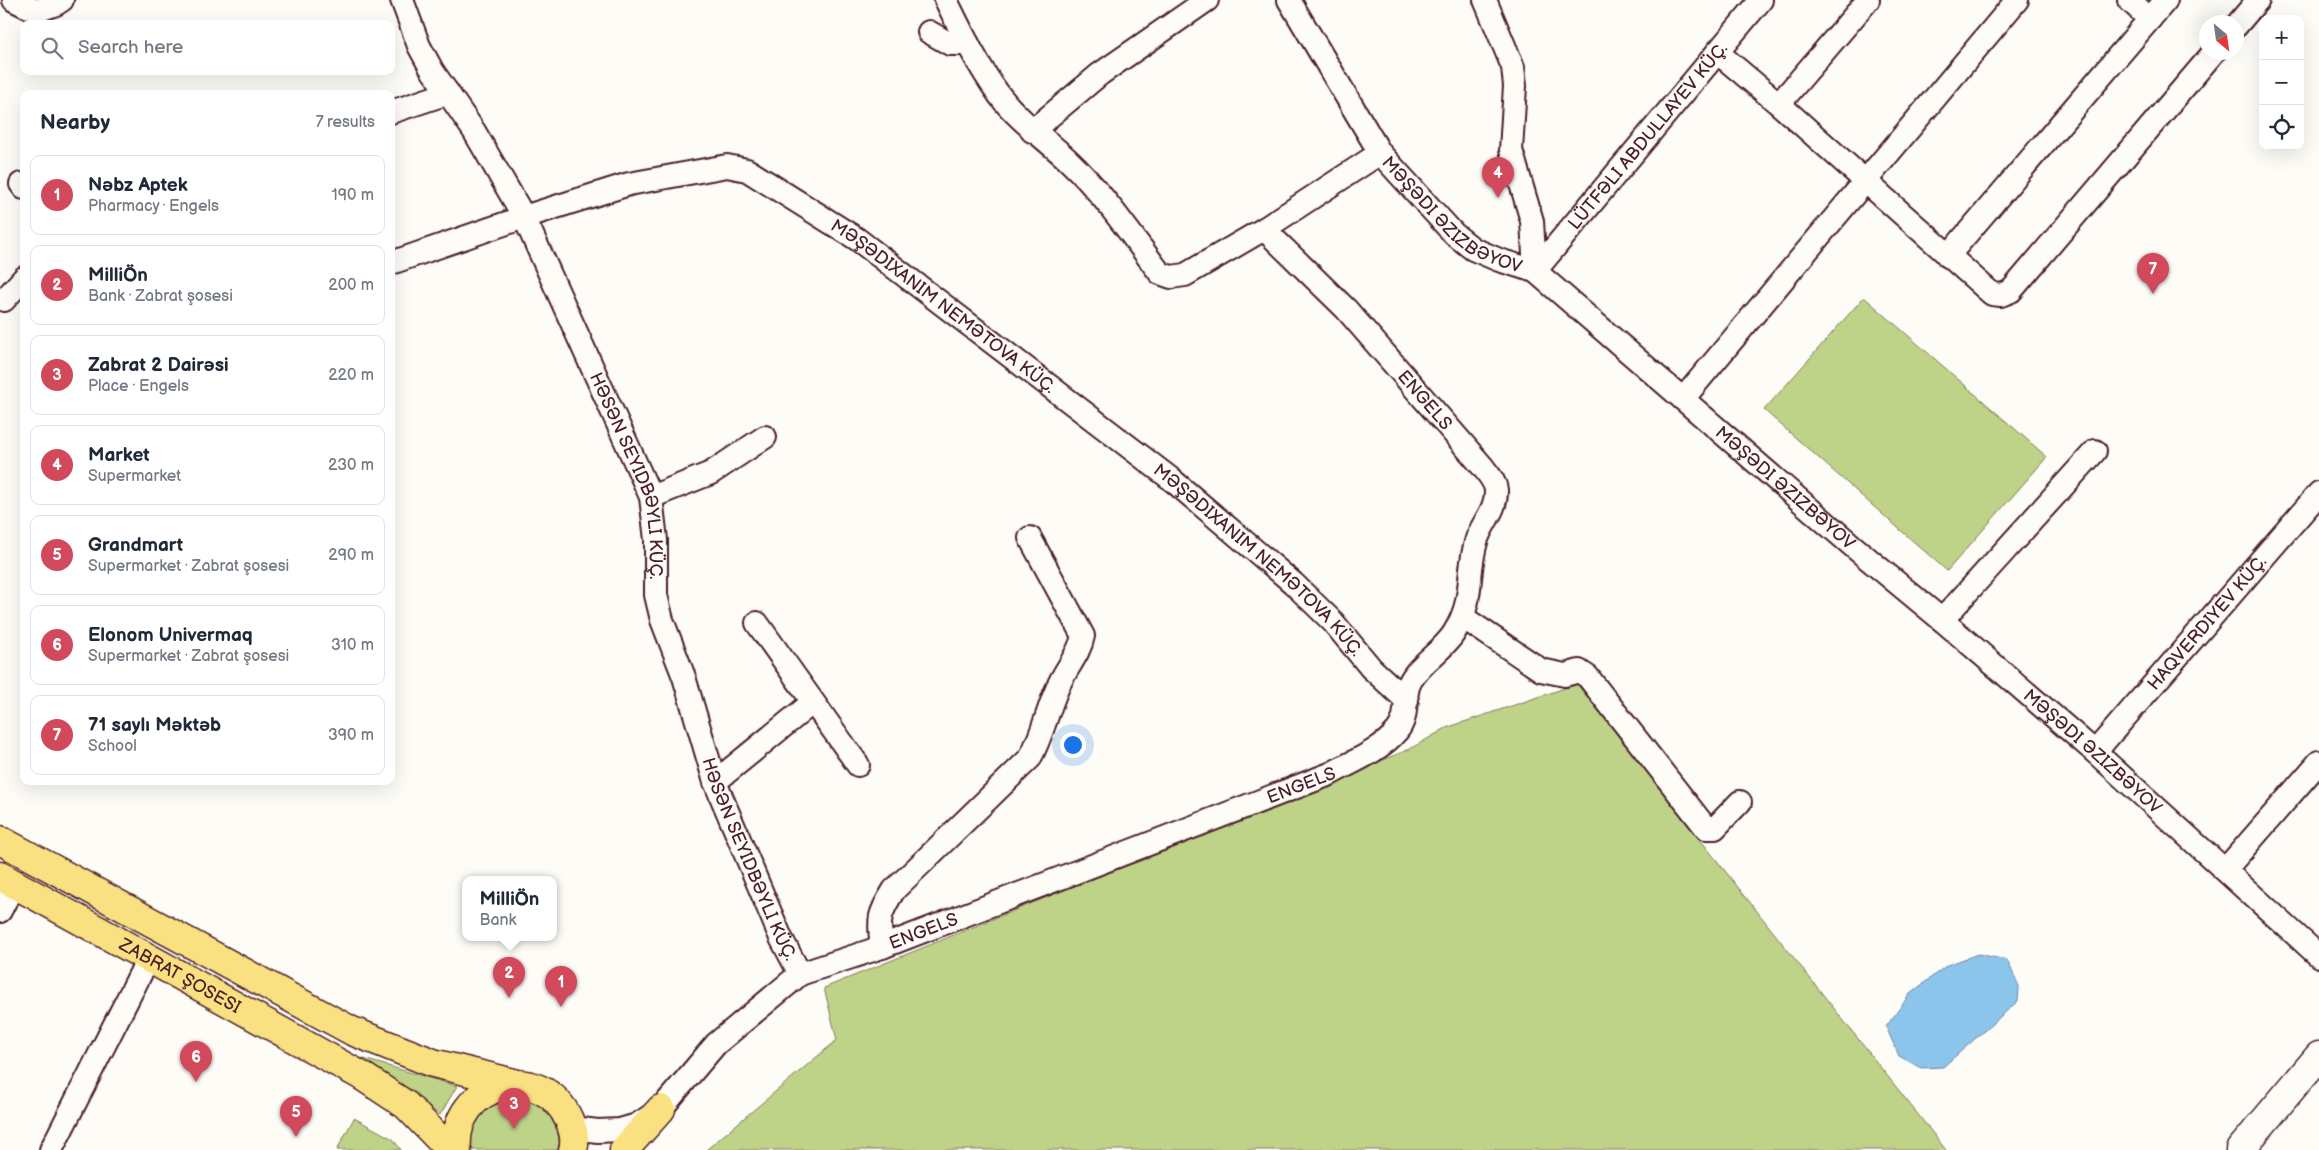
<!DOCTYPE html>
<html lang="en">
<head>
<meta charset="utf-8">
<style>
  body { margin:0; font-family:"Balsamiq Sans",sans-serif; background:#f2f2f3; color:#1f2937 }
  .controls { position:absolute; right:15px; top:15px; display:grid; overflow:hidden; border-radius:10px; box-shadow:0 5px 20px #0002 }
  .controls button { width:45px; height:45px; display:grid; place-items:center; padding:0; border:0; border-bottom:1px solid #e0e1e3; background:#fff; color:#1f2937; font:25px sans-serif }
  .compass { position:absolute; left:2199px; top:15px; width:45px; height:45px; border-radius:50%; background:#fff; box-shadow:0 5px 20px #0002; rotate:151deg }
  .you { position:absolute; left:1072px; top:744px; width:18px; height:18px; margin:-12px; border:4px solid #fff; border-radius:50%; background:#1a73e8; box-shadow:0 0 0 8px #1a73e833 }
  .badge { display:grid; place-items:center; width:32px; height:32px; border-radius:50%; background:#d1495b; color:#fff; font-size:16px; font-weight:700 }
  .pin { position:absolute; translate:-50% -41px; filter:drop-shadow(0 1px 2px #0008) }
  .pin::after { content:''; position:absolute; top:26px; width:18px; height:15px; background:inherit; clip-path:polygon(0 0,100% 0,50% 100%) }
  .popup { position:absolute; left:462px; top:876px; width:95px; height:65px; box-sizing:border-box; display:grid; place-content:center; border-radius:10px; background:#fff; filter:drop-shadow(0 1px 4px #0005); font-size:16px; white-space:nowrap; color:#747a83 }
  .popup b { font-size:19px; color:#1f2937 }
  .popup::after { content:''; position:absolute; left:50%; top:100%; margin-left:-10px; border:10px solid transparent; border-top-color:#fff }
  .list { margin:0; padding:0; list-style:none }
  h2 { display:flex; justify-content:space-between; align-items:center; height:65px; margin:0; padding:0 20px; font-size:21px }
  h2 small { font-size:16px; font-weight:400; color:#747a83 }
  .list li { display:grid; grid-template-columns:32px 1fr auto; gap:15px; align-items:center; box-sizing:border-box; height:80px; margin:0 10px 10px; padding:0 10px; border:1px solid #e0e1e3; border-radius:10px }
  .list b { display:block; font-size:19px; white-space:nowrap }
  .list p { margin:0; font-size:16px; white-space:nowrap; color:#747a83 }
  .list em { font-size:16px; font-style:normal; color:#747a83 }
  .icon { flex:none; width:28px; height:28px; fill:none; stroke:currentColor; stroke-width:2; stroke-linecap:round; stroke-linejoin:round }
  .map { position:relative; flex:none; width:2319px; height:1150px; overflow:hidden }
  .search { position:absolute; background:#fff; box-shadow:0 5px 20px #0002; left:20px; top:20px; width:375px; height:55px; display:flex; align-items:center; gap:12px; box-sizing:border-box; padding:0 18px; border-radius:10px; color:#747a83; font-size:19px }
  .panel { position:absolute; background:#fff; box-shadow:0 5px 20px #0002; left:20px; top:90px; width:375px; height:695px; border-radius:10px }
  .map>svg:first-child { display:block }
  .green { fill:#bed288; stroke:#84785a }
  .water { fill:#8cc5eb; stroke:#72839e }
  .lines { fill:none; stroke-linecap:round; stroke-linejoin:round }
  .minor-casing { stroke:#4a1f2b; stroke-width:26 }
  .tertiary-casing { stroke:#4a1f2b; stroke-width:31 }
  .primary-casing { stroke:#4a1f2b; stroke-width:31 }
  .minor { stroke:#fdfcf7; stroke-width:22 }
  .tertiary { stroke:#fdfcf7; stroke-width:28 }
  .primary { stroke:#f9e181; stroke-width:28 }
  .labels { text-anchor:middle; stroke-width:4.5; stroke-linejoin:round; paint-order:stroke }
  .street-label { font-size:18px; fill:#4a1f2b; stroke:#fdfcf7 }
</style>
</head>
<body>
<div class="map">
<svg width="2319" height="1150" viewBox="0 0 2319 1150">
  <rect width="100%" height="100%" fill="#fdfcf7"/>
  <filter id="ink" filterUnits="userSpaceOnUse"><feTurbulence type="fractalNoise" baseFrequency=".02" numOctaves="2"/><feDisplacementMap in="SourceGraphic" scale="10" xChannelSelector="R" yChannelSelector="G"/><feConvolveMatrix kernelMatrix="1 2 1 2 8 2 1 2 1" color-interpolation-filters="sRGB"/></filter>
  <g filter="url(#ink)">
    <path class="green" d="M 1864,297 L 2047,457 L 1947,571 L 1764,410 Z
      M 1577,684 L 1946,1150 L 706,1150 L 837,1040 L 824,988 L 1410,749 L 1446,728 Z
      M 357,1057 L 457,1086 L 440,1115 Z
      M 515,1099 C 521,1100 528,1101 535,1103 C 552,1110 561,1133 559,1150 L 470,1150 C 466,1117 487,1105 515,1099 Z
      M 354,1118 L 393,1139 L 401,1150 L 337,1150 Z"/>
    <path class="water" d="M 1978,954 L 2007,960 L 2019,986 L 2018,1001 L 1943,1067 L 1921,1068 L 1899,1056 L 1886,1027 L 1910,994 L 1947,965 Z"/>
    <g class="lines">
      <g class="minor-casing">
        <g id="minor">
          <path d="M 14,0 L 36,11 L 56,4 L 62,0"/>
          <path id="s1" d="M 402,0 L 419,46 L 432,70 L 474,131 L 524,217 L 651,497 L 656,540 L 656,595 L 662,620 L 684,677 L 715,782 L 781,938 L 800,974"/>
          <path d="M 946,0 C 962,33 978,66 1000,96 C 1020,122 1046,139 1069,161 C 1103,193 1131,235 1160,273 L 1171,277 L 1185,275 L 1264,229 L 1380,153"/>
          <path id="s2" d="M 1289,0 L 1380,153 L 1454,234 L 1473,249 L 1499,260 L 1535,271 L 1855,548 L 1942,620 L 2095,752 L 2319,956"/>
          <path d="M 1485,0 L 1513,67 L 1515,86 L 1511,150 L 1532,221 L 1535,271"/>
          <path d="M 2129,0 L 2150,19"/>
          <path d="M 2236,26 L 2258,0"/>
          <path d="M 929,32 L 950,44 L 968,44"/>
          <path d="M 1717,52 L 1779,104 L 1992,294 L 2001,295 L 2011,291 L 2214,52"/>
          <path d="M 1779,104 L 1868,0"/>
          <path d="M 391,112 L 448,93"/>
          <path d="M 1032,131 L 1100,74 L 1207,0"/>
          <path d="M 21,184 L 24,188"/>
          <path d="M 1948,256 L 2166,0"/>
          <path id="s3" d="M 391,263 L 524,217 L 629,184 L 727,166 L 747,170 L 857,239 L 1171,479 L 1293,583 L 1333,622 L 1371,668 L 1407,701"/>
          <path id="s4" d="M 1535,271 L 1761,0"/>
          <path d="M 4,300 L 24,278"/>
          <path d="M 1683,399 L 2017,0"/>
          <path d="M 651,497 L 711,473 L 765,437"/>
          <path d="M 1464,618 L 1541,670 L 1565,675 L 1579,671 L 1588,677 L 1706,828 L 1715,828 L 1740,802"/>
          <path d="M 1942,620 L 2095,451"/>
          <path d="M 757,623 L 858,765"/>
          <path id="s5" d="M 2095,752 L 2319,493"/>
          <path d="M 715,782 L 813,702"/>
          <path d="M 2225,870 L 2319,762"/>
          <path d="M 0,911 L 14,884"/>
          <path d="M 882,947 C 878,918 879,914 894,890 L 1030,758 C 1042,736 1047,712 1057,689 C 1064,670 1079,656 1083,636 L 1030,538"/>
          <path id="s6" d="M 572,1128 L 598,1131 L 620,1130 L 637,1125 L 661,1109 L 716,1044 L 800,974 L 882,947 L 1330,774 C 1352,762 1380,751 1397,731 C 1409,717 1403,700 1409,684 C 1418,664 1442,652 1454,633 C 1475,599 1466,577 1476,542 C 1481,523 1497,511 1496,490 C 1495,481 1488,474 1483,467 L 1346,309 L 1264,229"/>
          <path d="M 51,1150 L 148,959"/>
        </g>
      </g>
      <g class="tertiary-casing">
        <path id="tertiary" d="M 2240,1150 L 2319,1056"/>
      </g>
      <g class="primary-casing">
        <g id="primary">
          <path d="M 0,840 L 352,1031 L 433,1063 L 518,1084"/>
          <path id="s7" d="M 0,876 L 362,1076 L 406,1105 L 450,1150"/>
          <path d="M 457,1150 C 451,1083 542,1058 569,1120 C 573,1129 576,1140 573,1150"/>
          <path d="M 624,1150 L 661,1109"/>
        </g>
      </g>
      <use href="#minor" class="minor"/>
      <use href="#tertiary" class="tertiary"/>
      <use href="#primary" class="primary"/>
    </g>
  </g>
  <g class="labels">
    <g class="street-label">
      <text dy="6" stroke="none"><textPath href="#s4" startOffset="176">LÜTFƏLI ABDULLAYEV KÜÇ.</textPath></text>
      <text dy="6" stroke="none"><textPath href="#s2" startOffset="275">MƏŞƏDI ƏZIZBƏYOV</textPath></text>
      <text dy="6" stroke="none"><textPath href="#s3" startOffset="610">MƏŞƏDIXANIM NEMƏTOVA KÜÇ.</textPath></text>
      <text transform="translate(1425 400) rotate(49)" y="6">ENGELS</text>
      <text dy="6" stroke="none"><textPath href="#s1" startOffset="531">HƏSƏN SEYIDBƏYLI KÜÇ.</textPath></text>
      <text dy="6" stroke="none"><textPath href="#s2" startOffset="709">MƏŞƏDI ƏZIZBƏYOV</textPath></text>
      <text dy="6" stroke="none"><textPath href="#s3" startOffset="1015">MƏŞƏDIXANIM NEMƏTOVA KÜÇ.</textPath></text>
      <text dy="6" stroke="none"><textPath href="#s5" startOffset="171">HAQVERDIYEV KÜÇ.</textPath></text>
      <text dy="6" stroke="none"><textPath href="#s2" startOffset="1114">MƏŞƏDI ƏZIZBƏYOV</textPath></text>
      <text dy="6" stroke="none"><textPath href="#s6" startOffset="825">ENGELS</textPath></text>
      <text dy="6" stroke="none"><textPath href="#s1" startOffset="936">HƏSƏN SEYIDBƏYLI KÜÇ.</textPath></text>
      <text dy="6" stroke="none"><textPath href="#s6" startOffset="420">ENGELS</textPath></text>
      <text dy="6" stroke="none"><textPath href="#s7" startOffset="206">ZABRAT ŞOSESI</textPath></text>
    </g>
  </g>
</svg>
<div class="controls">
<button>+</button>
<button>−</button>
<button><svg class="icon" aria-label="locate" viewBox="0 0 24 24"><circle cx="12" cy="12" r="6"/><path d="M12 2v4M12 18v4M2 12h4M18 12h4"/></svg></button>
</div>
<svg class="compass" viewBox="-18 -18 36 36"><path d="M0-13l5 13h-10z" fill="#e53935"/><path d="M0 13l5-13h-10z" fill="#747a83"/></svg>
<div class="you"></div>
<div class="pin badge" style="left:561px;top:1007px">1</div>
<div class="pin badge" style="left:509px;top:998px">2</div>
<div class="popup"><b>MilliÖn</b>Bank</div>
<div class="pin badge" style="left:514px;top:1129px">3</div>
<div class="pin badge" style="left:1498px;top:198px">4</div>
<div class="pin badge" style="left:296px;top:1137px">5</div>
<div class="pin badge" style="left:196px;top:1082px">6</div>
<div class="pin badge" style="left:2153px;top:294px">7</div>
<div class="search"><svg class="icon" aria-label="search" viewBox="0 0 24 24"><circle cx="10" cy="10" r="6"/><path d="M15 15l6 6"/></svg>Search here</div>
<section class="panel">
<h2>Nearby<small>7 results</small></h2>
<ul class="list">
<li><span class="badge">1</span><div><b>Nəbz Aptek</b><p>Pharmacy · Engels</p></div><em>190 m</em></li>
<li><span class="badge">2</span><div><b>MilliÖn</b><p>Bank · Zabrat şosesi</p></div><em>200 m</em></li>
<li><span class="badge">3</span><div><b>Zabrat 2 Dairəsi</b><p>Place · Engels</p></div><em>220 m</em></li>
<li><span class="badge">4</span><div><b>Market</b><p>Supermarket</p></div><em>230 m</em></li>
<li><span class="badge">5</span><div><b>Grandmart</b><p>Supermarket · Zabrat şosesi</p></div><em>290 m</em></li>
<li><span class="badge">6</span><div><b>Elonom Univermaq</b><p>Supermarket · Zabrat şosesi</p></div><em>310 m</em></li>
<li><span class="badge">7</span><div><b>71 saylı Məktəb</b><p>School</p></div><em>390 m</em></li>
</ul>
</section>
</div>
</body>
</html>
